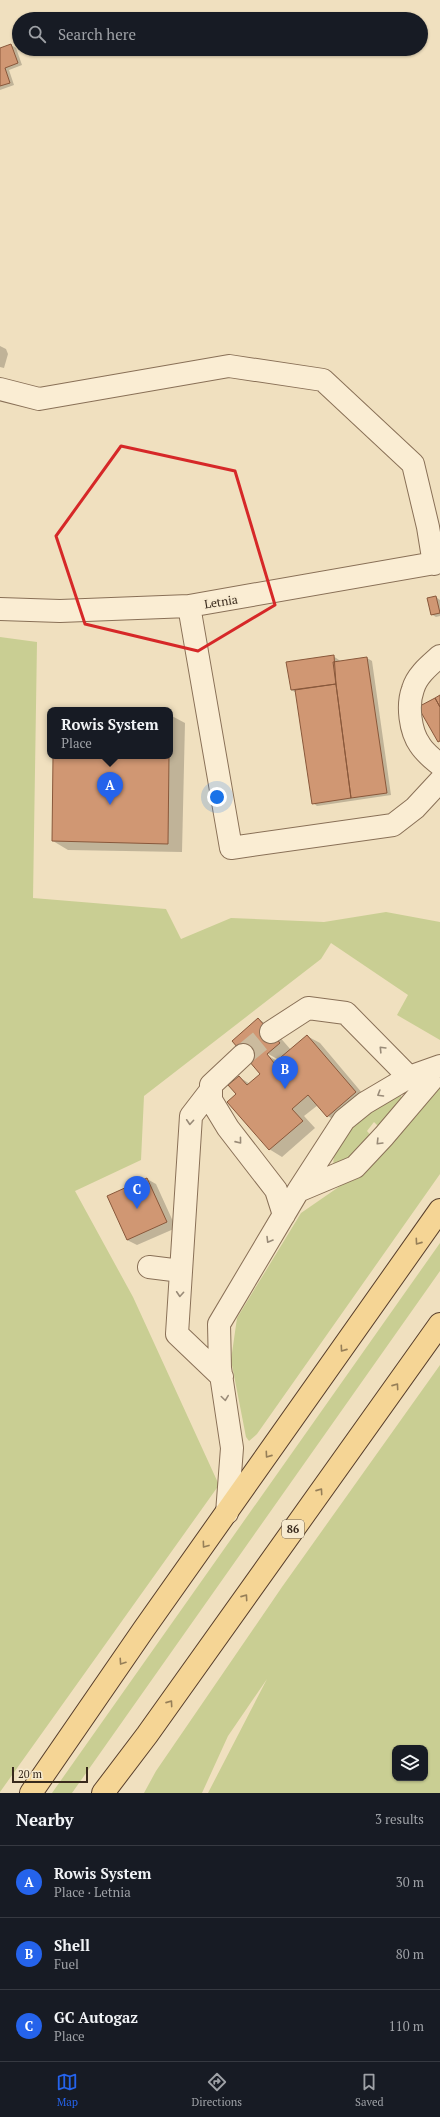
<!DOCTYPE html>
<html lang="en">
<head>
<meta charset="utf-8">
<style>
  body { margin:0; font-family:"PT Serif",serif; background:#242831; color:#f1f3f6 }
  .controls { position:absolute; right:12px; bottom:12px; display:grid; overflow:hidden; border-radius:8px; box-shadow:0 1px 3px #0004 }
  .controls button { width:36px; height:36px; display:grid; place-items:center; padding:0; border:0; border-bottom:1px solid #363941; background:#171b24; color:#f1f3f6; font:20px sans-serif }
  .scale { position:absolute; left:12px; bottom:10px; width:76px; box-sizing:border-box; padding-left:4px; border:2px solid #38291c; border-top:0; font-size:11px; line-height:14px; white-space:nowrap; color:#38291c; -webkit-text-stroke:3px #f7eacf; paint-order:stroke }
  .you { position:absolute; left:217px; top:797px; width:14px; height:14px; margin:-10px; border:3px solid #fff; border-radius:50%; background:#1a73e8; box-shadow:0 0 0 6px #1a73e833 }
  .badge { display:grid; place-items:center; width:26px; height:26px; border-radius:50%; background:#2563eb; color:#fff; font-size:13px; font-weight:700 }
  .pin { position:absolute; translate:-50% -33px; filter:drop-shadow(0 1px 2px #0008) }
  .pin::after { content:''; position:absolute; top:21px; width:14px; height:12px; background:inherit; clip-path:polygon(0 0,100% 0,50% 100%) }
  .popup { position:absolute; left:47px; top:707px; width:126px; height:52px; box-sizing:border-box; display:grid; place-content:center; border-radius:8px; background:#171b24; filter:drop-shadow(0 1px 3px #0005); font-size:13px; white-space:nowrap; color:#9ea1a6 }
  .popup b { font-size:15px; color:#f1f3f6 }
  .popup::after { content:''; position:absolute; left:50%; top:100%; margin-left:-8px; border:8px solid transparent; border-top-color:#171b24 }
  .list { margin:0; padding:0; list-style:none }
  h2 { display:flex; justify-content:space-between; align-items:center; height:52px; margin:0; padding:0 16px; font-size:17px }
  h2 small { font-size:13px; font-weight:400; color:#9ea1a6 }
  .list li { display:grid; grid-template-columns:26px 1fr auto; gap:12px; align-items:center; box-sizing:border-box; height:72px; padding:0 16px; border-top:1px solid #363941 }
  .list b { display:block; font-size:15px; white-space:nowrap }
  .list p { margin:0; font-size:13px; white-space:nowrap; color:#9ea1a6 }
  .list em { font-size:13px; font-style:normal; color:#9ea1a6 }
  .icon { flex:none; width:22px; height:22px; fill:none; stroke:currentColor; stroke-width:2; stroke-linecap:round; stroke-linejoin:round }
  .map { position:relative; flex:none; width:440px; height:1793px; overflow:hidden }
  .search { position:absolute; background:#171b24; box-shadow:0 1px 3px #0004; left:12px; right:12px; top:12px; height:44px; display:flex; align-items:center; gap:10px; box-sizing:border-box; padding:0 14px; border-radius:22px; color:#9ea1a6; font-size:15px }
  .sheet { height:268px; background:#171b24 }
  nav { display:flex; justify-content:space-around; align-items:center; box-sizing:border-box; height:56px; border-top:1px solid #363941; background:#171b24; font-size:11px; color:#9ea1a6 }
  nav a { display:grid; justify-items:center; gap:2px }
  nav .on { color:#2563eb }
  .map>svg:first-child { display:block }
  .green { fill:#c9ce93; fill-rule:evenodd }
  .shadow { fill:#0003; fill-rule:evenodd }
  .building { fill:#d09773; stroke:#89583b }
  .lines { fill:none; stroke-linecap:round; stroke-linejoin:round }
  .minor-tunnel { stroke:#cbbb9e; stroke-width:22; stroke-dasharray:22 11; stroke-linecap:butt }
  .minor-casing { stroke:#897057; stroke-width:24 }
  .major-casing { stroke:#573e2b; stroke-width:24 }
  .minor { stroke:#faedd3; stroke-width:22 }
  .major { stroke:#f5d595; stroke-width:22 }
  .oneway { stroke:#998b78 }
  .oneway2 { stroke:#967f58 }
  .marked { fill:none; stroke:#d62828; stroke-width:3; stroke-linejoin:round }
  .labels { text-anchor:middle; stroke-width:4; stroke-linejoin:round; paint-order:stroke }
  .shield { fill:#f7eacf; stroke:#716352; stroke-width:1 }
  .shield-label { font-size:11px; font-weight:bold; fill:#38291c }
  .street-label { font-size:12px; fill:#38291c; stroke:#f7eacf }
</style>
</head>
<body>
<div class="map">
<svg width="440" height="1793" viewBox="0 0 440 1793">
  <rect width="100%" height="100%" fill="#f0e0bf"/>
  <path class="green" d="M 0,637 L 37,642 L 33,898 L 166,909 L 181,939 L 231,918 L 324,922 L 386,912 L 440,922 L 440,1040 L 397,1015 L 408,995 L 331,943 L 321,959 L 144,1096 L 141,1160 L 75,1191 L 133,1297 L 219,1485 L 0,1792 Z
    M 440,1088 L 440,1174 L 257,1434 L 249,1441 L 246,1437 L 231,1360 L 237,1318 L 301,1213 L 359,1173 Z
    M 400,1095 L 403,1099 L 382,1130 L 374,1122 L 367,1131 L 373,1138 L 347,1164 L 334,1165 C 332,1159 335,1154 338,1148 C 352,1121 374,1109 400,1095 Z
    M 440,1243 L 440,1271 L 72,1793 L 52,1793 Z
    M 440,1365 L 440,1793 L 208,1793 L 267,1679 L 228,1736 L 202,1793 L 144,1793 L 156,1771 L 282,1587 ZM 395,1748 L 425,1748 L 425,1778 L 395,1778 Z"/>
  <path class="shadow" d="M 11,45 L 16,48 L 22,65 L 9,70 L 14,85 L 0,90 L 0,49 Z
    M 0,346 L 6,349 L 8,354 L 4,368 L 0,367 Z
    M 436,597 L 440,600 L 440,616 L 436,617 L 431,614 Z
    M 333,656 L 342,662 L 367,658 L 372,661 L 391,795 L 317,806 L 313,803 L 297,693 L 291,690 Z
    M 170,715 L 185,723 L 182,852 L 68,850 L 53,841 L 54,756 L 170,756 Z
    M 258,1019 L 271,1027 L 291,1050 L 307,1036 L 320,1043 L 368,1100 L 340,1124 L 328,1116 L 318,1105 L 304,1116 L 315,1128 L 282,1157 L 269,1149 L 237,1094 L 239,1077 L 250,1084 L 261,1074 ZM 263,1051 L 279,1060 L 277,1061 L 262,1052 Z
    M 147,1179 L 156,1184 L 176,1228 L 137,1245 L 127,1240 Z"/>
  <path class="building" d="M 11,44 L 18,63 L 5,68 L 10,83 L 0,86 L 0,48 Z
    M 436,596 L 440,613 L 431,615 L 427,598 Z
    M 334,655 L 336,684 L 291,690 L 286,662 Z
    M 367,657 L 387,793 L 351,798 L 333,662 Z
    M 336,684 L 351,798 L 312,804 L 295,690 Z
    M 440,695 L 440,707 L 435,698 Z
    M 435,698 L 440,707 L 440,741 L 438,742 L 418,707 Z
    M 53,756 L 169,756 L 168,844 L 52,841 Z
    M 258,1018 L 280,1043 L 267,1054 L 274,1063 L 307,1035 L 356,1092 L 327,1117 L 308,1095 L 292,1109 L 303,1121 L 269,1150 L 227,1102 L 236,1094 L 228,1085 L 239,1076 L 247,1085 L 260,1074 L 232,1041 Z
    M 147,1178 L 167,1222 L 127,1240 L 107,1196 Z"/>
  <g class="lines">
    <path class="minor-tunnel" d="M 243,1055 L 271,1032"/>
    <g class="minor-casing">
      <path id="minor" d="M 0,389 L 39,399 L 229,366 L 323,380 L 413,464 L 428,527 L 434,564
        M 189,606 L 231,848 L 393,825 L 415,808 L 440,781
        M 0,609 L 60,611 L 189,606 L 440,562
        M 440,656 C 430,665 417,675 413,689 C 407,705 410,731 420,745 C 425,753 433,759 440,765
        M 271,1032 L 308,1008 L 346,1013 L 409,1077
        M 243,1055 L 211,1085 L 211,1100 L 228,1128 L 276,1190 L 284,1215
        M 211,1090 L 191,1116 L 177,1334 L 222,1377
        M 298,1191 L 355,1167 L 384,1136 L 440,1070
        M 149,1267 L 181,1271
        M 227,1513 L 232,1448 L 220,1368 L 219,1324 L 298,1191 L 344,1120 L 365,1103 L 409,1077 L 440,1066"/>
    </g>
    <g class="major-casing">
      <path id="major" d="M 31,1793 L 144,1629 L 440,1210
        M 103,1793 L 147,1735 L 440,1324"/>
    </g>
    <use href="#minor" class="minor"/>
    <use href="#major" class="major"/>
  </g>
  <defs><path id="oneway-chevron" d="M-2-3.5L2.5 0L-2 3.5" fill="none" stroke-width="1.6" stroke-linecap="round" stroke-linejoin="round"/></defs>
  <g class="oneway">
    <use href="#oneway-chevron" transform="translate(382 1049) rotate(-134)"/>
    <use href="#oneway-chevron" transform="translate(380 1094) rotate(149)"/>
    <use href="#oneway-chevron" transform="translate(190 1122) rotate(94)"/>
    <use href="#oneway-chevron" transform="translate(239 1141) rotate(51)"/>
    <use href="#oneway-chevron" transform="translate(379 1142) rotate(134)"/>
    <use href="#oneway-chevron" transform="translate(269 1240) rotate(121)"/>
    <use href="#oneway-chevron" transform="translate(180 1294) rotate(94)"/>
    <use href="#oneway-chevron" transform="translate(225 1398) rotate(82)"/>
  </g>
  <g class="oneway2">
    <use href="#oneway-chevron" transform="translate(418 1242) rotate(125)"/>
    <use href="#oneway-chevron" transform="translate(343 1349) rotate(125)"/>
    <use href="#oneway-chevron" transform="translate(396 1386) rotate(-55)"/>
    <use href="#oneway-chevron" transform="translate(268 1455) rotate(125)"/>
    <use href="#oneway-chevron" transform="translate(320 1491) rotate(-55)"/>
    <use href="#oneway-chevron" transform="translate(205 1545) rotate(126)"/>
    <use href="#oneway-chevron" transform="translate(245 1597) rotate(-55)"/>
    <use href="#oneway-chevron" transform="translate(122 1662) rotate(124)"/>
    <use href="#oneway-chevron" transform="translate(170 1703) rotate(-55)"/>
  </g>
  <path class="marked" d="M 121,446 L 235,471 L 275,605 L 198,651 L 85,624 L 56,536 Z"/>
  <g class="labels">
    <rect class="shield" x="282" y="1520" width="22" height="18" rx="3"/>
    <g class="shield-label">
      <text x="293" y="1533">86</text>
    </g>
    <g class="street-label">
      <text transform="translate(221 602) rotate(-9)" y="4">Letnia</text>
    </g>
  </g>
</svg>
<div class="controls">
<button><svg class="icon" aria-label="layers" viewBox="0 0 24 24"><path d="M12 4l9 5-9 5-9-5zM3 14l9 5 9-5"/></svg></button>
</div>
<div class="scale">20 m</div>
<div class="you"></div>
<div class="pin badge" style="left:110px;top:805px">A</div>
<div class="popup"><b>Rowis System</b>Place</div>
<div class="pin badge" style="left:285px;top:1089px">B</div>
<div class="pin badge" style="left:137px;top:1209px">C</div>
<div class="search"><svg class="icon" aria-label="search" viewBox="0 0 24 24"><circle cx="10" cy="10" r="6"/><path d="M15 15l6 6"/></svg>Search here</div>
</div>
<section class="sheet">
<h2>Nearby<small>3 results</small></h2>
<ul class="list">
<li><span class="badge">A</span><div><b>Rowis System</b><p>Place · Letnia</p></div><em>30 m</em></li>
<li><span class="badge">B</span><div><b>Shell</b><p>Fuel</p></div><em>80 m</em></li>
<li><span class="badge">C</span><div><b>GC Autogaz</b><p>Place</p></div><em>110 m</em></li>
</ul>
</section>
<nav>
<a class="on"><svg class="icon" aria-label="map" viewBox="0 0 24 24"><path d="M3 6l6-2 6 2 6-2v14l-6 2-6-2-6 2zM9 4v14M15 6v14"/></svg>Map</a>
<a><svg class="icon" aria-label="directions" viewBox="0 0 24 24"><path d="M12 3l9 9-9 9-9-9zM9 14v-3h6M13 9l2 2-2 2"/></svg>Directions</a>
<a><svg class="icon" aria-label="saved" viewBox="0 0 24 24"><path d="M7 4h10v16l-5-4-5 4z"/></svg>Saved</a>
</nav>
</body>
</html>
